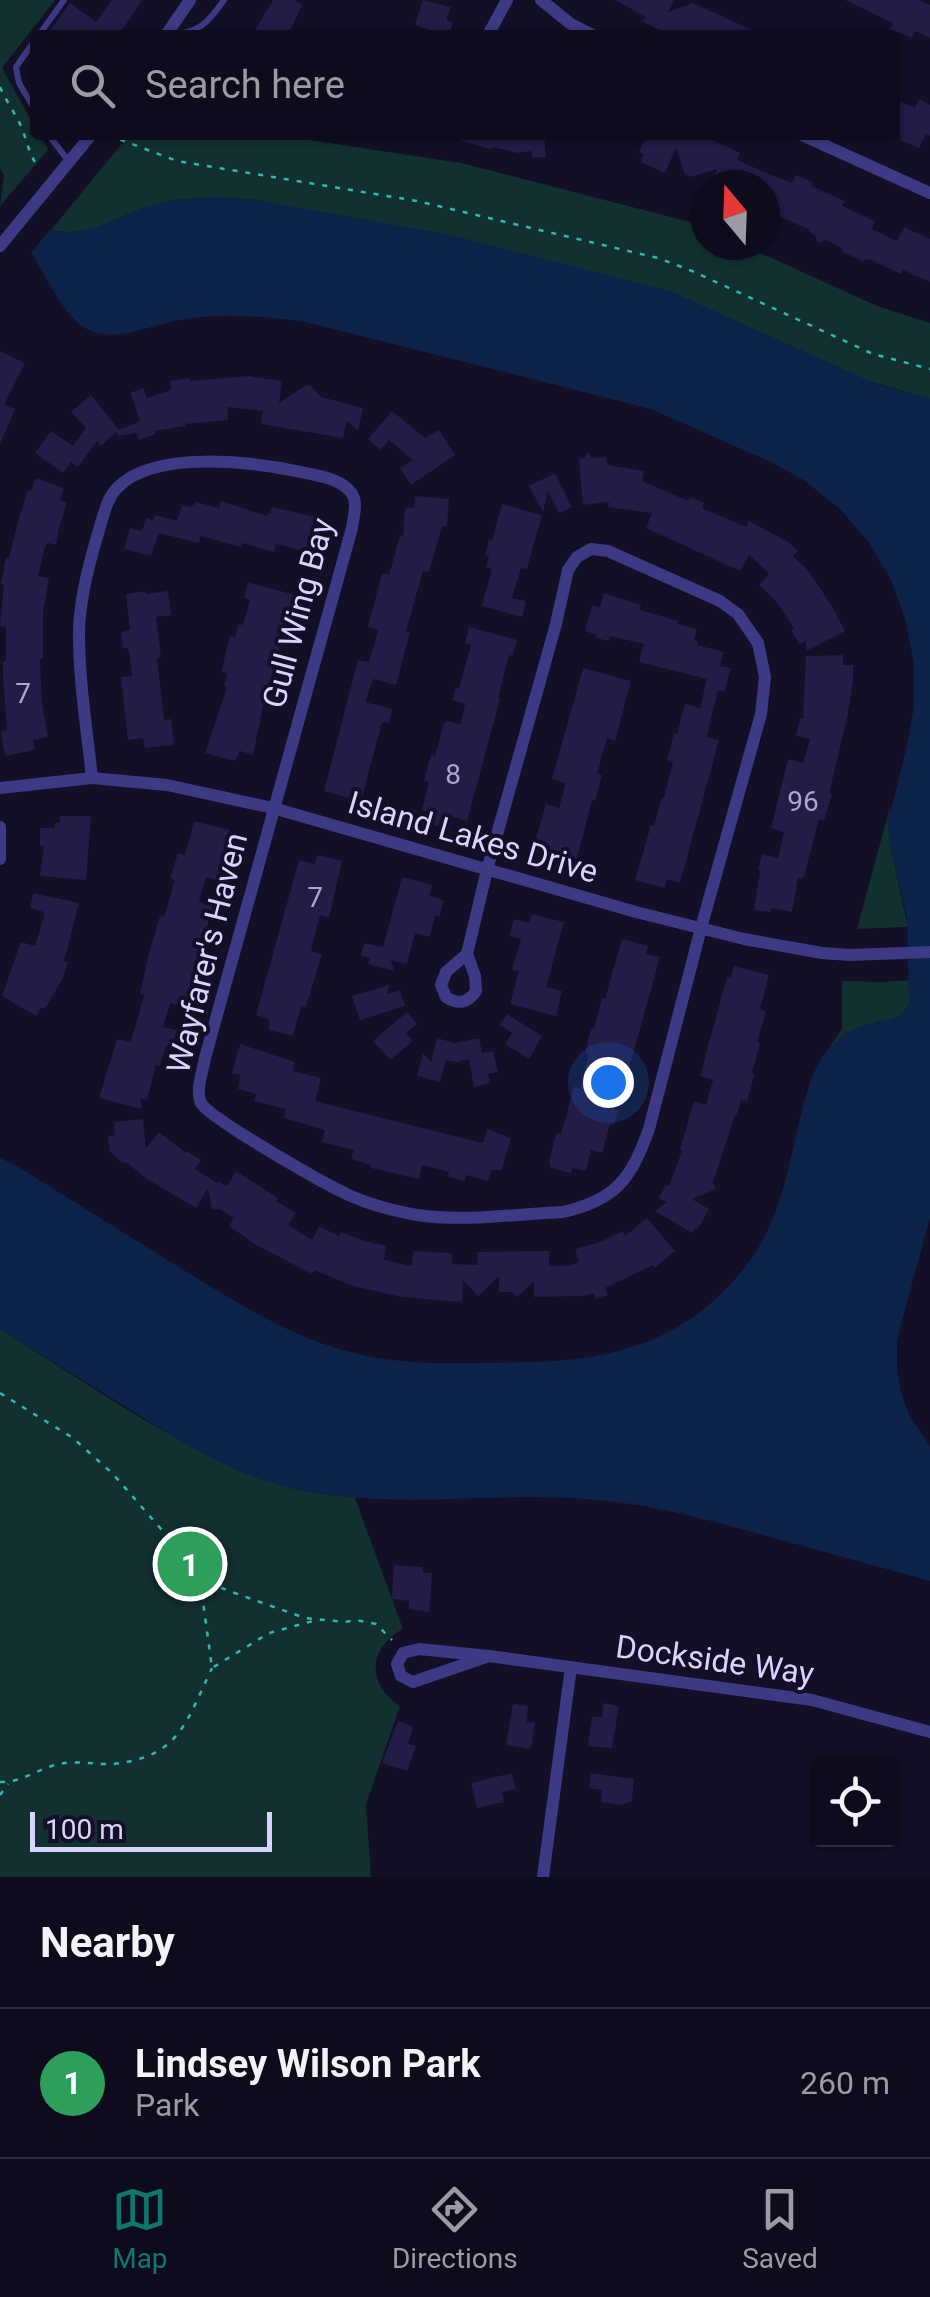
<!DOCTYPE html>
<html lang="en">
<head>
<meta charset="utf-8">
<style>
  body { margin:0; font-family:Roboto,sans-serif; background:#1c1929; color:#f1f3f6 }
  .controls { position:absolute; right:30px; bottom:30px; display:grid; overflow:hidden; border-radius:10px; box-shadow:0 2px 8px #0004 }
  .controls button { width:90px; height:90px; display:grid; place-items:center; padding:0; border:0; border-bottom:2px solid #2e2b3b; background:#0e0b1c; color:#f1f3f6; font:50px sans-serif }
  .compass { position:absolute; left:690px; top:170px; width:90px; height:90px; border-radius:50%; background:#0e0b1c; box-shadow:0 2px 8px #0004; rotate:341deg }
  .scale { position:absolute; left:30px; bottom:25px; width:242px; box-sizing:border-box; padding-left:10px; border:5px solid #d9d4ff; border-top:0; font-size:28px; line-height:35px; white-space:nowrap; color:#d9d4ff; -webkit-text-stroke:8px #130f26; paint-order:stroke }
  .you { position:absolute; left:608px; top:1082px; width:35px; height:35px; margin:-25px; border:8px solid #fff; border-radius:50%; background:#1a73e8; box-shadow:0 0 0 15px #1a73e833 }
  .badge { display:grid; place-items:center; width:65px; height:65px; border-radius:50%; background:#0f766e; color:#fff; font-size:32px; font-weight:700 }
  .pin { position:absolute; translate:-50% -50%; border:5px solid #fff; box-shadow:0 2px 10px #0006 }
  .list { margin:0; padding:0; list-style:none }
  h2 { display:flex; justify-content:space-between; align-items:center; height:130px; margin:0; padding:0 40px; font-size:42px }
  h2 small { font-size:32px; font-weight:400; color:#9b9ba3 }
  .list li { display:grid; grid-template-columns:65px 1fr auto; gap:30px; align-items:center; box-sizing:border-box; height:150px; padding:0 40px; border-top:2px solid #2e2b3b }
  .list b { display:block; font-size:38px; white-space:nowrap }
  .list p { margin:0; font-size:32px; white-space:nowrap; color:#9b9ba3 }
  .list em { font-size:32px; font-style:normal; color:#9b9ba3 }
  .icon { flex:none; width:55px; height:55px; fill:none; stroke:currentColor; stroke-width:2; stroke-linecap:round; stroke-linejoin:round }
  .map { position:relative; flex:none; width:930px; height:1877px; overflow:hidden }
  .search { position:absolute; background:#0e0b1c; box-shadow:0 2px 8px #0004; left:30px; right:30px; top:30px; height:110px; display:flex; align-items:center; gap:25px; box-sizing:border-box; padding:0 35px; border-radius:10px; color:#9b9ba3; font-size:38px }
  .sheet { height:280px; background:#0e0b1c }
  nav { display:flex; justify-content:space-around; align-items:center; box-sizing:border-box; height:140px; border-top:2px solid #2e2b3b; background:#0e0b1c; font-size:28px; color:#9b9ba3 }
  nav a { display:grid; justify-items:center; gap:5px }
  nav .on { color:#0f766e }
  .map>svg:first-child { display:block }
  .green { fill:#12302f }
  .water { fill:#0c2248 }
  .building { fill:#241b47 }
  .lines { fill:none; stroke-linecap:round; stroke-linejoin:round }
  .path { stroke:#2fb8b0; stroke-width:2.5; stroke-dasharray:5 8; stroke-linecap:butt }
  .lane { stroke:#3d3a85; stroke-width:6 }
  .street { stroke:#3d3a85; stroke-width:12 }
  .labels { text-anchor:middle; stroke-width:8; stroke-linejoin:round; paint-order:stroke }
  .number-label { font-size:28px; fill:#aca6d1 }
  .street-label { font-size:32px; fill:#d9d4ff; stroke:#130f26 }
</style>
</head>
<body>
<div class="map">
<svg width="930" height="1877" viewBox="0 0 930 1877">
  <rect width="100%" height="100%" fill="#130f26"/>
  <path class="green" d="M 0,0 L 55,0 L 2,68 L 35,127 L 35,135 L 40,135 L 48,150 L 0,206 L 4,175 L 0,168 Z
    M 129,135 L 293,135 L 303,139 L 461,163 L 694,223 L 705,228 L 705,245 L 743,245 L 877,306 L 930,323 L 930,399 L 256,200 C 221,197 188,196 154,205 C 116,215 92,239 51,230 Z
    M 890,807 L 889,838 L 907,923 L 930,926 L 857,929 Z
    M 930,979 L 909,1004 L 904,1014 L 890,1021 L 876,1022 L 822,1058 L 842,1029 L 842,981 L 883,982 Z
    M 0,1329 C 86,1382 171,1444 265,1480 C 294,1491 325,1494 355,1498 L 403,1629 C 367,1648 367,1685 400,1706 L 366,1804 L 371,1877 L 0,1877 Z"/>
  <path class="water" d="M 219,197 L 256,200 L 446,234 L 670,291 L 874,383 L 930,399 L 930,1218 L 901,1324 L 897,1343 L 897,1368 L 901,1392 L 909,1415 L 930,1446 L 930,1581 C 877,1566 823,1552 770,1537 C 716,1522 663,1507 607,1501 C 495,1488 379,1516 269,1482 C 218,1466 173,1437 129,1409 C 86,1382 43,1356 0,1329 L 0,1158 C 23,1168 44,1183 65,1196 C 106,1222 147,1247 187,1272 C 242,1306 295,1339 358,1354 C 415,1367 473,1363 531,1362 C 611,1360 680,1342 735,1279 C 777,1232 784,1186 798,1127 C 804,1103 809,1077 823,1056 C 832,1044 843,1033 857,1028 C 877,1019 898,1025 909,1004 L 907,919 L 889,838 L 888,823 L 908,741 L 914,706 L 914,664 L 906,622 L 891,580 L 868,541 L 838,507 L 803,480 L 773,463 L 651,409 L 305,322 C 277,318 249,315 220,316 C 203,316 184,319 167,323 C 140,329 110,343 85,328 C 63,315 45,274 31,253 L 50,230 C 93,239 117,214 156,204 C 177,199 198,198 219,197 Z"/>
  <path class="building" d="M 112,0 L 142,0 L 119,35 L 47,35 L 70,3 L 96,22 Z
    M 273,0 L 294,0 L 302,5 L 288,35 L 252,35 Z
    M 423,0 L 451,7 L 446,20 L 453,22 L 449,35 L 431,35 L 433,31 L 415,25 Z
    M 615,0 L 674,0 L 668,12 L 693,3 L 763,35 L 669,35 L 642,21 L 646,17 Z
    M 845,0 L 919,0 L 930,5 L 930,38 L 915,31 L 912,38 L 890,29 L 893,23 Z
    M 895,99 L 915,108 L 919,99 L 930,105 L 930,136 L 926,134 L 919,148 L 900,140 L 902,135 L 895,132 Z
    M 455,135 L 544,135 L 546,157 L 532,158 L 532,151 L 517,153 L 492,147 L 491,149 L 455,139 Z
    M 647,135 L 701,135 L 740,153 L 737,160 L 769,174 L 792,183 L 796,175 L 813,182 L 811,186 L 845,201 L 842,206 L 875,221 L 872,229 L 897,241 L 904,227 L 930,239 L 930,282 L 903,270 L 901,274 L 871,260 L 865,259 L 864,262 L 841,251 L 842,248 L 826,240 L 818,243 L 815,235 L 809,232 L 810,230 L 765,210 L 765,185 L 710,185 L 717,169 L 690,177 L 685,174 L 676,148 L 665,173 L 641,162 L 644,154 L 639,152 Z
    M 0,351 L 25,363 L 4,405 L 15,409 L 0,444 Z
    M 248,376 L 282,381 L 279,403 L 306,385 L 311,386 L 321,397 L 363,408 L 358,430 L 347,421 L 343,438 L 261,424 L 263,411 L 227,407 L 228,420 L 185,424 L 186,426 L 154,431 L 156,434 L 139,440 L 137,433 L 118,436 L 116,432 L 101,446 L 97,441 L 78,467 L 71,462 L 63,473 L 35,453 L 51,431 L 73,446 L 86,428 L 71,412 L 91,395 L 119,430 L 140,421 L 130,393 L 143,388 L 147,398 L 171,390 L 170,381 L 190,378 L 190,381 Z
    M 392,411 L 425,438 L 439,430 L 455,455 L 411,485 L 400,468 L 413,460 L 389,440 L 381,450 L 368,439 Z
    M 588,452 L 592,458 L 606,457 L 607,465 L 644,471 L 642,481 L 688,501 L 690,497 L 704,503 L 702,508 L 746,527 L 749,521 L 788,542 L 798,551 L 793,556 L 807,569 L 832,606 L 845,631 L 806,651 L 806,641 L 799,644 L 791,630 L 794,628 L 776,601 L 759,585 L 769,574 L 749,555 L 740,571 L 646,528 L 652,513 L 608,507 L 609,502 L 583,505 L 579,459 L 584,458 Z
    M 555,473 L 572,507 L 559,513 L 548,491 L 543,512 L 529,486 Z
    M 36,478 L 64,488 L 60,500 L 67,503 L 59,528 L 56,545 L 48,543 L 45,547 L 38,576 L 49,578 L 43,613 L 43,659 L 40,659 L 42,703 L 48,737 L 33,740 L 35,750 L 5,756 L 1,732 L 7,730 L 3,676 L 3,662 L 6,660 L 6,627 L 0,626 L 4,585 L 1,584 L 6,557 L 9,558 L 20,514 L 28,490 L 31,491 Z
    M 415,496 L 449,499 L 447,526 L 442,526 L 429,572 L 423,571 L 406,631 L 410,632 L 396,685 L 373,679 L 365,702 L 392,709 L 389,723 L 382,722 L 361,801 L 324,791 L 358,660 L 369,662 L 378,630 L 368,627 L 382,573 L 389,575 L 400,535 L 403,536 L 405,507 L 414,508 Z
    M 221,501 L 267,516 L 267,513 L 270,514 L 272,507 L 316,517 L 313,529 L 323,532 L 317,554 L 313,552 L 311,560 L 298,556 L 300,550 L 276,544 L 274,552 L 242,543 L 241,547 L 201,536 L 199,543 L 159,533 L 151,556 L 124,549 L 130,528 L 142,531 L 146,518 L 153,520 L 155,515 L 177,521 L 182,505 L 191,507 L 196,502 L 219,508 Z
    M 502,504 L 542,515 L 527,569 L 521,568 L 512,598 L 526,601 L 522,617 L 482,606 L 492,569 L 486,567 L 489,557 L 485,556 L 489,540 L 492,541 Z
    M 248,582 L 295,595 L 263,706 L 253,755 L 240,751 L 235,761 L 205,753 L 227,687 L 224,686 L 227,673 L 221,672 L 230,636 L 235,637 L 239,624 L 243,625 L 250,600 L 244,598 Z
    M 145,591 L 146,594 L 168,591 L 171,615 L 156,617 L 161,657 L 157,658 L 164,720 L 171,719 L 174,745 L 145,748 L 143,738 L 128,740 L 121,677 L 132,676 L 129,651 L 127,648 L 123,648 L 121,632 L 130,630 L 126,594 Z
    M 604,593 L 641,605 L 640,610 L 678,621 L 677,624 L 697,629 L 694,640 L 698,641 L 697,645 L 724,652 L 720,666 L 731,668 L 724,692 L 718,690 L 710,722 L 707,737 L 719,740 L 680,883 L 667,879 L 665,888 L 635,880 L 651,825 L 654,826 L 662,797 L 664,798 L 673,762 L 667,760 L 674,733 L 677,734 L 685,704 L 700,708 L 707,679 L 639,662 L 644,644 L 610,636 L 608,641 L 596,638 L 597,635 L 585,631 L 592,605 L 600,607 Z
    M 469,627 L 517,640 L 513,656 L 509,655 L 498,698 L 500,699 L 467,821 L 453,817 L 450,829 L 429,824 L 432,813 L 422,810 L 429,782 L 424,780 L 431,755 L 435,756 L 444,723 L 447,721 L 460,724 L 465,704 L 452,700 L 456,687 L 459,688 L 471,645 L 465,643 Z
    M 843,655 L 843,665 L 853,665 L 853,681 L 847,719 L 829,793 L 832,794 L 824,821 L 819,819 L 804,876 L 801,879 L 798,878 L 792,912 L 771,908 L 771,912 L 754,910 L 760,871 L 758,870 L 762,854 L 778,858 L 784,832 L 771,828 L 788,759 L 803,763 L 810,739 L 796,736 L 800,719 L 803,719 L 806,656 Z
    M 583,668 L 631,681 L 615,741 L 607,738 L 597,774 L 602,775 L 595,801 L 592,800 L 576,863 L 547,855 L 550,846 L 535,842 L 546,804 L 559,808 L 566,783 L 552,779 Z
    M 60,816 L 91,816 L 86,880 L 40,876 L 44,846 L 40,846 L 40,828 L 55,828 L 55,823 L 60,823 Z
    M 194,821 L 230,830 L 227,843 L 229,843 L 219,881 L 206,877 L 199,902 L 213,906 L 184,1007 L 170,1003 L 163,1027 L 177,1030 L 172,1048 L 166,1046 L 160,1066 L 156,1065 L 147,1100 L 140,1098 L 142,1109 L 99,1098 L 117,1039 L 131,1042 L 144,995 L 140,994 L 149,953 L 160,916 L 164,917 L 175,880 L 170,879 L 178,853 L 185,855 Z
    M 317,855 L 342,861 L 329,918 L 320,915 L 311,951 L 322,954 L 306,1007 L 301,1006 L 293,1036 L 269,1030 L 269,1019 L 256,1015 L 299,860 L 315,864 Z
    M 402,877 L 432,885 L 429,896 L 444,900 L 440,916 L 435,915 L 430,937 L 415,933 L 407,964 L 391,960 L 394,971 L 368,964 L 370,958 L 361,956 L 364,943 L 383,947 Z
    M 33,893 L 79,903 L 64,961 L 68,962 L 63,978 L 46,1007 L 40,1009 L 36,1016 L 2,996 L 21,942 L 35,946 L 44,917 L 44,912 L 30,908 Z
    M 532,914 L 564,922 L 546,987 L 562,991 L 556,1016 L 510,1004 L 519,971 L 512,970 L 521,939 L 509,936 L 514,919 L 529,923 Z
    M 622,939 L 648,946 L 646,954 L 660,957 L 624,1086 L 609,1082 L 602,1106 L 618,1110 L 614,1125 L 610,1124 L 602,1153 L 591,1150 L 586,1171 L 572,1168 L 571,1173 L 551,1168 L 549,1162 L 556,1133 L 561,1134 L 574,1087 L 580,1089 L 589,1054 L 585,1053 L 591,1028 L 594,1029 L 602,998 L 605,999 Z
    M 734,966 L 769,975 L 760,1009 L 766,1011 L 757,1042 L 760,1043 L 752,1073 L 755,1073 L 747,1101 L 741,1100 L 737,1116 L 735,1115 L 713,1183 L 716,1189 L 692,1199 L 709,1209 L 698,1229 L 695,1228 L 692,1233 L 655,1211 L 667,1202 L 659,1198 L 666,1185 L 669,1186 L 682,1151 L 680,1150 L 694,1101 L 706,1105 L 713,1080 L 700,1076 L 727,977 L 731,978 Z
    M 389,985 L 387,994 L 400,990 L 405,1006 L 360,1020 L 352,996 Z
    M 407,1012 L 417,1024 L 406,1033 L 413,1041 L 390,1060 L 373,1041 Z
    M 507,1014 L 542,1036 L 529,1059 L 505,1044 L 512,1033 L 499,1025 Z
    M 437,1038 L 455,1043 L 479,1038 L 482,1053 L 493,1051 L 498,1072 L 488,1074 L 490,1083 L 474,1087 L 469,1059 L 457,1062 L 446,1060 L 440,1082 L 417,1076 L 423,1053 L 431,1062 Z
    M 240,1044 L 295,1062 L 293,1071 L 321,1078 L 315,1101 L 483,1143 L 487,1129 L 511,1138 L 502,1170 L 491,1170 L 488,1181 L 466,1175 L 465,1181 L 448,1177 L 449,1172 L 422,1165 L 419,1179 L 371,1168 L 371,1165 L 351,1159 L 354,1150 L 322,1142 L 325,1130 L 284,1118 L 286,1109 L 254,1101 L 256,1094 L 238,1089 L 240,1075 L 232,1073 Z
    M 143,1119 L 146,1148 L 159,1132 L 186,1153 L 187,1151 L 201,1160 L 195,1169 L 217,1183 L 218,1181 L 227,1186 L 236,1171 L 278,1198 L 276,1201 L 296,1213 L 288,1225 L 312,1240 L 319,1226 L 339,1236 L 341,1232 L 364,1241 L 386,1246 L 384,1260 L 412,1266 L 413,1251 L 429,1252 L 452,1253 L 452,1264 L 478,1265 L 477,1252 L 549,1251 L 549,1266 L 566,1266 L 579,1262 L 575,1249 L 600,1242 L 623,1231 L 625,1236 L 647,1218 L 675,1251 L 655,1268 L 653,1265 L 605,1288 L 608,1295 L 595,1299 L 594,1293 L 583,1296 L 534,1297 L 534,1281 L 517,1297 L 512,1292 L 499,1292 L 499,1276 L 478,1296 L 463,1280 L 462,1302 L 402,1297 L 353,1286 L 314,1270 L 312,1274 L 256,1245 L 229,1226 L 234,1218 L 219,1209 L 212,1210 L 208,1188 L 196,1208 L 147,1179 L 126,1162 L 123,1163 L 110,1152 L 108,1136 L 115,1135 L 114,1122 Z
    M 394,1565 L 423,1567 L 423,1573 L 432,1573 L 429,1612 L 409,1609 L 409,1601 L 392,1599 Z
    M 603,1703 L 619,1706 L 612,1748 L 588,1746 L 592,1717 L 602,1717 Z
    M 513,1704 L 528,1706 L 526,1723 L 535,1722 L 531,1749 L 506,1745 Z
    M 398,1721 L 413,1726 L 408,1744 L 416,1746 L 407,1771 L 382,1763 Z
    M 512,1773 L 516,1789 L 502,1792 L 504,1802 L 477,1808 L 471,1783 Z
    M 591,1773 L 634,1779 L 632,1801 L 621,1805 L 601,1802 L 602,1790 L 589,1788 Z"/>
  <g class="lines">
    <path class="path" d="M 0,87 C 6,101 15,113 21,126 C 27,141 29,154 38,167
      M 108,135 L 177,161 L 417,201 L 658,258 L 692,271 L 873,354 L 930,369
      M 0,1393 L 73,1438 L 113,1474 L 182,1553 L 200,1579 L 229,1591 L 305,1618 L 345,1622 L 356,1620 L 376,1624 L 392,1640
      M 200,1580 L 212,1668 L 269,1633 L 313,1621
      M 0,1782 C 21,1783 39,1768 59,1764 C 77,1760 96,1765 113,1764 C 180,1757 186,1722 212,1668
      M 0,1795 L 8,1784"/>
    <path class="lane" d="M 39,35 L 64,0
      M 168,35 C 199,33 207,24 224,0
      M 35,40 L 16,67 L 19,83 L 35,110
      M 49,135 L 69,162"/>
    <path class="street" d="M 541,0 L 571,24 L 593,35
      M 166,35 L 190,0
      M 488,35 L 507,0
      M 802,135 L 930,193
      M 0,246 L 91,135
      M 92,778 C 87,730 79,682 79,634 C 79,602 88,567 97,537 C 102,521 106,499 117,488 C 154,449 255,462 301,472 C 318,476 347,479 354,498 C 357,507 353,519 352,528 L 205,1058 C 203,1071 195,1090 201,1103 C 210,1119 328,1186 351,1196 C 371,1205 395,1211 417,1215 C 465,1222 515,1214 563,1212 C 616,1200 631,1179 649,1129 L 701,928 L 761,714 L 765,677 L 758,643 L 738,614 L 720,601 L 608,551 L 591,549 L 577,557 L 568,570 L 556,624 L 487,870 L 467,954 L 475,976 L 476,991 C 468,1003 458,1005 446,997 L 441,985 L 446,972 L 467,954
      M 0,788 L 92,778 L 167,785 L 273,808 L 636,912 L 744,939 L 822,953 L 850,955 L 930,952
      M 0,827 L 0,859
      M 489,1656 L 419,1649 L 403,1653 L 397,1664 L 401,1676 L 413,1682 L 489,1656 L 812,1700 L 930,1732
      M 543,1877 L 571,1667"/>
  </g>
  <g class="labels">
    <g class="number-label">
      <text x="23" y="703">7</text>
      <text x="453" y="784">8</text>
      <text x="803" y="811">96</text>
      <text x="315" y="907">7</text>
    </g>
    <g class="street-label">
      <text transform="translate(298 613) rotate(-75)" y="11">Gull Wing Bay</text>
      <text transform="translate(473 837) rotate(16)" y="11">Island Lakes Drive</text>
      <text transform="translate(207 953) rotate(-76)" y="11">Wayfarer's Haven</text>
      <text transform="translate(715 1660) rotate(8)" y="11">Dockside Way</text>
    </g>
  </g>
</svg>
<div class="controls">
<button><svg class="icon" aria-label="locate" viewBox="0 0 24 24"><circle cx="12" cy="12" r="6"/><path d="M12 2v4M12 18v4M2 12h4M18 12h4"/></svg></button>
</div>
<svg class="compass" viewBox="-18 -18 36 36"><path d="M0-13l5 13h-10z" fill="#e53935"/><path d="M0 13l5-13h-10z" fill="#9b9ba3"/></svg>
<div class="scale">100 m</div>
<div class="you"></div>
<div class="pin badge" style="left:190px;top:1564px;background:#2e9e5b">1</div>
<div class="search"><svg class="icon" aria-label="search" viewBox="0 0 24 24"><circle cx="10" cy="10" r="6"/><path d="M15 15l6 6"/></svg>Search here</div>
</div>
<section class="sheet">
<h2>Nearby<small></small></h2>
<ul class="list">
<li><span class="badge" style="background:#2e9e5b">1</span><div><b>Lindsey Wilson Park</b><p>Park</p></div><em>260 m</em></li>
</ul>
</section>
<nav>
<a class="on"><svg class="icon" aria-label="map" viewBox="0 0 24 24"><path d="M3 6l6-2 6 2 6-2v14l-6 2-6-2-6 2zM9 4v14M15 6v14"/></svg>Map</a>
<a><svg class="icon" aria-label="directions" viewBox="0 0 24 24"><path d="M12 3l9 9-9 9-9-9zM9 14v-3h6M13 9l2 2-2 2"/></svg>Directions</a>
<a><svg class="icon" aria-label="saved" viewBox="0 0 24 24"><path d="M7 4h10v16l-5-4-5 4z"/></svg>Saved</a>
</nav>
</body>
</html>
